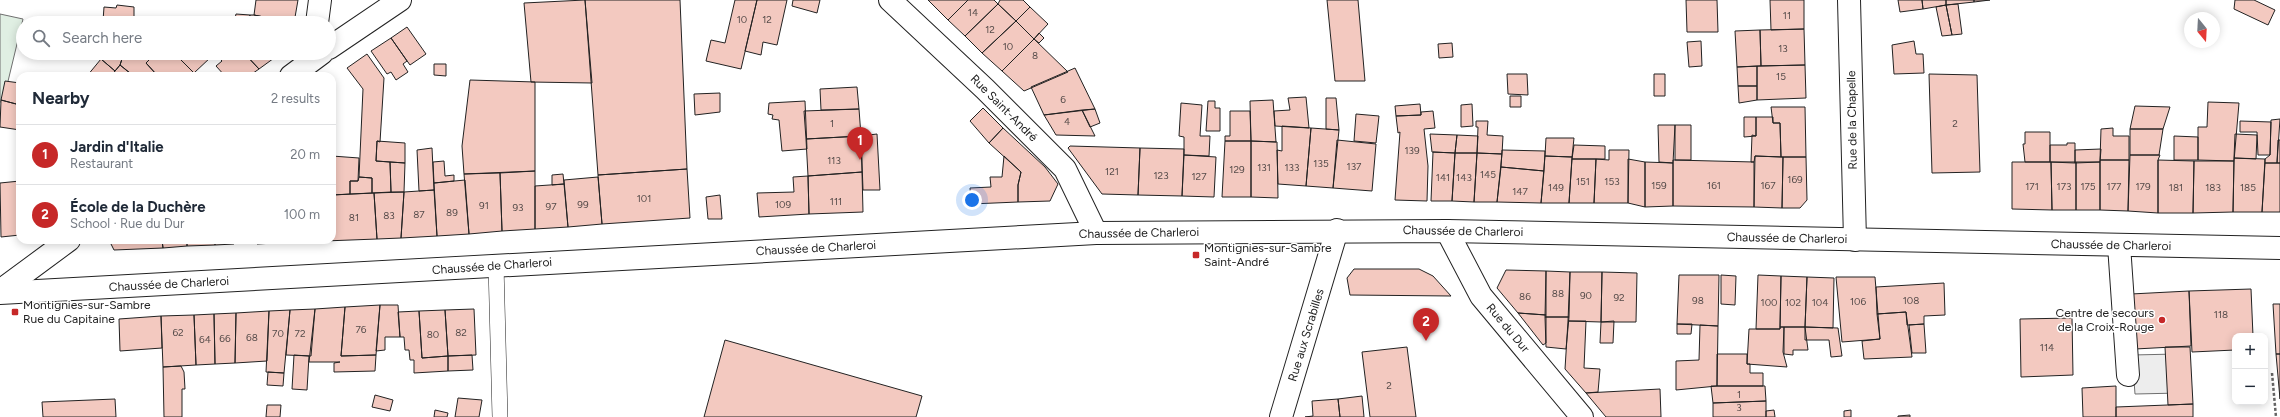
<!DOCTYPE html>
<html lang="en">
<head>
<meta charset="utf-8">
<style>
  body { margin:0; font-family:Figtree,sans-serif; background:#f6f6f7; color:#1f2937 }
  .controls { position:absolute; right:12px; bottom:12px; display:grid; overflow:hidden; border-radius:8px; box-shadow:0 2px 10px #0003 }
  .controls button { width:36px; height:36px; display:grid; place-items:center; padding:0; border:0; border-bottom:1px solid #e0e1e3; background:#fff; color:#1f2937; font:20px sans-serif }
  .compass { position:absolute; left:2184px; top:12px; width:36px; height:36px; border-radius:50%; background:#fff; box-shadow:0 2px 10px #0003; rotate:162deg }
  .you { position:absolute; left:972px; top:200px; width:14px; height:14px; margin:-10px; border:3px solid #fff; border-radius:50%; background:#1a73e8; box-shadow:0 0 0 6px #1a73e833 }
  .badge { display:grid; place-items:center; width:26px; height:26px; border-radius:50%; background:#c62828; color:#fff; font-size:13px; font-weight:700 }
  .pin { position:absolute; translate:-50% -33px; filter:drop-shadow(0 1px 2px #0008) }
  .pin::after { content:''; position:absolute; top:21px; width:14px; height:12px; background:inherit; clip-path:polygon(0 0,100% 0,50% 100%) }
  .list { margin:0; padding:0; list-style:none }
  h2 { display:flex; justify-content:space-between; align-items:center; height:52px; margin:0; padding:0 16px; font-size:17px }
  h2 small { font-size:13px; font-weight:400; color:#747a83 }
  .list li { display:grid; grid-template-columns:26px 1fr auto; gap:12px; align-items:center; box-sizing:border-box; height:60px; padding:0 16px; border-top:1px solid #e0e1e3 }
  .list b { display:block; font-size:15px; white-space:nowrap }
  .list p { margin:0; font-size:13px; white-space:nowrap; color:#747a83 }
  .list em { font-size:13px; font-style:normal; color:#747a83 }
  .icon { flex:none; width:22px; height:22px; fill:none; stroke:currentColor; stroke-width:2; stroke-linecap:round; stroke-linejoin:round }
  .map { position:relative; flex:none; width:2280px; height:417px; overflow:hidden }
  .search { position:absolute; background:#fff; box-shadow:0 2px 10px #0003; left:16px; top:16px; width:320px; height:44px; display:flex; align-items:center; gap:10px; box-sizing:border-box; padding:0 14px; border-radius:22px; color:#747a83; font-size:15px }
  .panel { position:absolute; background:#fff; box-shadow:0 2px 10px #0003; left:16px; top:72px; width:320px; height:172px; border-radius:12px }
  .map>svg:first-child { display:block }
  .green { fill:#e0efe3; stroke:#6f6f6f }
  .parking { fill:#ededed; stroke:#6f6f6f }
  .building { fill:#f3c9c0; stroke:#222 }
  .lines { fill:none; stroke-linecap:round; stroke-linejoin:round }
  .service-casing { stroke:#222; stroke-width:16 }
  .minor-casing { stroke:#222; stroke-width:24 }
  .secondary-casing { stroke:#222; stroke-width:24 }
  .path { stroke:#646464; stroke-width:2.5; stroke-dasharray:3 2; stroke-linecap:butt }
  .service { stroke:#fff; stroke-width:15 }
  .minor { stroke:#fff; stroke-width:22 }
  .secondary { stroke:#fff; stroke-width:22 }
  .poi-dot { fill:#c62828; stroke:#fff; stroke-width:1.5 }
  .labels { text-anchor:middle; stroke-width:3; stroke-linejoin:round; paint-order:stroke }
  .number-label { font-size:10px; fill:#564c4a }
  .street-label { font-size:12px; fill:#222; stroke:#fff }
  .poi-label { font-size:12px; fill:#222; stroke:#fff; text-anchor:start }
</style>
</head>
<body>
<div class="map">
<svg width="2280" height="417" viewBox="0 0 2280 417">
  <rect width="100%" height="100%" fill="#fff"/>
  <path class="green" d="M 0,14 L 23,19 L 3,102 L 0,102 Z"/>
  <path class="parking" d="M 2177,354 L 2180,393 L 2135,394 L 2132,355 Z"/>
  <path class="building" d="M 256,0 L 298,0 L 294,23 L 254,15 Z
    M 585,0 L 592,83 L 531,82 L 524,3 Z
    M 585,0 L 680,0 L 687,169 L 598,175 Z
    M 735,0 L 757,0 L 741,69 L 706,61 L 711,40 L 725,43 Z
    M 757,0 L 787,0 L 777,45 L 763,42 L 761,55 L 745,51 Z
    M 793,0 L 820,0 L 817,13 L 792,6 Z
    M 928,0 L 968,0 L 948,20 Z
    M 968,0 L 994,0 L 998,4 L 965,36 L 948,20 Z
    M 1000,0 L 1023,0 L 1030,7 L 1016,21 L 998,4 Z
    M 1327,0 L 1358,0 L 1365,81 L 1335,81 Z
    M 1686,0 L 1717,0 L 1718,32 L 1687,32 Z
    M 1770,0 L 1804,0 L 1804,29 L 1771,30 Z
    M 1898,0 L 1922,0 L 1923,9 L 1900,12 Z
    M 1922,0 L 1946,0 L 1946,5 L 1923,9 Z
    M 1946,0 L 1974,0 L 1974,2 L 1946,5 Z
    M 1974,0 L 1990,0 L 1974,2 Z
    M 2235,0 L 2254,0 L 2275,10 L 2268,25 L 2234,9 Z
    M 998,4 L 1016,21 L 982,53 L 965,36 Z
    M 1958,4 L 1962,34 L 1952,35 L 1946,5 Z
    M 117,5 L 134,7 L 134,23 L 103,21 L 104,7 L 116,8 Z
    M 1946,5 L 1952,35 L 1942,36 L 1936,7 Z
    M 1030,7 L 1048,24 L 1034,39 L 1016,21 Z
    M 236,14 L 250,15 L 248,23 L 234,23 Z
    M 250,15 L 254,15 L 293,23 L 248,23 Z
    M 1016,21 L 1034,39 L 1002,71 L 982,53 Z
    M 407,27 L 426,54 L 410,65 L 391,38 Z
    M 1804,29 L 1805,65 L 1761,66 L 1760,30 Z
    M 1760,30 L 1761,66 L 1737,67 L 1735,31 Z
    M 1039,33 L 1044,38 L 1039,43 L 1034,39 Z
    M 391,38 L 407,61 L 403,64 L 408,72 L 396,80 L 391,72 L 387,74 L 371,51 Z
    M 1034,39 L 1068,72 L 1024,91 L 1002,71 Z
    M 1701,41 L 1702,66 L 1689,67 L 1687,42 Z
    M 1914,41 L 1916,54 L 1923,54 L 1924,73 L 1894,74 L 1892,45 Z
    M 1452,43 L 1453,57 L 1439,58 L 1438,44 Z
    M 105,53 L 124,53 L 120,65 L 115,71 L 101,59 Z
    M 124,53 L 156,53 L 146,63 L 155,73 L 151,76 L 134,76 L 120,65 Z
    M 156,53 L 174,53 L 194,73 L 191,76 L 158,76 L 146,63 Z
    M 174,53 L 207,53 L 211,57 L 194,73 Z
    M 214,53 L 244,53 L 259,69 L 249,76 L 225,76 L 216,66 L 222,61 Z
    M 244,53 L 281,53 L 259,69 Z
    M 367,54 L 384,78 L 380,142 L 377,141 L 376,161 L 390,162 L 391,192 L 372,193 L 372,178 L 359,177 L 363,89 L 347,68 Z
    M 101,59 L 115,71 L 111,76 L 87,76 Z
    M 434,64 L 446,64 L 446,76 L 434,75 Z
    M 120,65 L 132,75 L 134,76 L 111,76 Z
    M 1805,65 L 1806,98 L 1757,100 L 1757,66 Z
    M 1757,66 L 1757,86 L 1738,86 L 1737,67 Z
    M 1075,68 L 1095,109 L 1044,115 L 1031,87 Z
    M 1507,74 L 1527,74 L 1528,95 L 1508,94 Z
    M 1654,74 L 1665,74 L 1665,96 L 1654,96 Z
    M 1929,74 L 1977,75 L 1980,172 L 1932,173 Z
    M 470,80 L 535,82 L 535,171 L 464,174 L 462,146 Z
    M 5,81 L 20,83 L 20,105 L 1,100 Z
    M 1738,86 L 1757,86 L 1757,100 L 1739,103 Z
    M 857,87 L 859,109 L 821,110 L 820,89 Z
    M 720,93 L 720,112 L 695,115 L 694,94 Z
    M 1510,96 L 1521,96 L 1521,107 L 1510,107 Z
    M 1306,97 L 1309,128 L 1275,126 L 1274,111 L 1290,110 L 1288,98 Z
    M 1326,98 L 1336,98 L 1339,130 L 1326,129 Z
    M 1,100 L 20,105 L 20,130 L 0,127 Z
    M 1273,100 L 1276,142 L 1251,141 L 1250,101 Z
    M 805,101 L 807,149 L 782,151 L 779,120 L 772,119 L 773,115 L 768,114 L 769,103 Z
    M 1208,101 L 1215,101 L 1215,108 L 1220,108 L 1220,131 L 1206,131 Z
    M 2208,102 L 2239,103 L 2234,161 L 2198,160 L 2198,127 L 2207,127 Z
    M 1181,103 L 1202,105 L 1200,136 L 1210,136 L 1209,156 L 1184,155 L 1184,137 L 1179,136 Z
    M 1420,104 L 1421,115 L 1396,116 L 1395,106 Z
    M 1472,104 L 1473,126 L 1461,127 L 1461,105 Z
    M 2135,106 L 2170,107 L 2163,129 L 2130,129 Z
    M 1771,107 L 1805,107 L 1806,157 L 1781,157 L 1780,123 L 1773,123 Z
    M 983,108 L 1003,128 L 989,143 L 970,121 Z
    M 859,109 L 861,136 L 806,139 L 804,111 Z
    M 1095,109 L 1100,123 L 1090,127 L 1082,110 Z
    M 1082,110 L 1095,136 L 1056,135 L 1044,115 Z
    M 1230,111 L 1250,111 L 1251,141 L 1225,141 L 1225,136 L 1230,136 Z
    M 1433,111 L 1435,128 L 1424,129 L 1428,166 L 1427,201 L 1395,200 L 1400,132 L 1398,133 L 1396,116 L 1421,115 L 1421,112 Z
    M 1356,114 L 1379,116 L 1376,143 L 1354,141 Z
    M 1744,117 L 1756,117 L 1756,136 L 1744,137 Z
    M 1756,117 L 1773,117 L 1773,123 L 1780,123 L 1781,157 L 1755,156 L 1754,162 L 1751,162 L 1752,135 L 1756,136 Z
    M 2280,119 L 2277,163 L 2265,163 L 2265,159 L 2270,155 L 2271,120 Z
    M 1476,121 L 1488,121 L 1487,135 L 1503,136 L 1502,154 L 1477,153 L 1478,127 L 1476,127 Z
    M 2240,121 L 2271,122 L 2270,155 L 2258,155 L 2257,132 L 2240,132 Z
    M 1658,125 L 1675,125 L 1673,163 L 1659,162 Z
    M 1675,125 L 1691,125 L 1691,160 L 1675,160 Z
    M 1282,126 L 1311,128 L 1306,186 L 1278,184 L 1277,150 L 1282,151 Z
    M 1003,128 L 1045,167 L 1058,184 L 1050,201 L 1018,202 L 1018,185 L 1021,172 L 989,143 Z
    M 1311,128 L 1339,130 L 1333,188 L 1306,186 Z
    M 2113,128 L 2113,136 L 2129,136 L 2129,160 L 2100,160 L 2101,129 Z
    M 2130,129 L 2163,129 L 2159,155 L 2130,155 Z
    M 2025,132 L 2050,132 L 2050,162 L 2025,162 L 2023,144 L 2025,144 Z
    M 877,134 L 880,190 L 863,190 L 861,136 Z
    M 1430,134 L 1457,135 L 1455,153 L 1432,152 Z
    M 2235,134 L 2257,135 L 2256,159 L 2234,158 Z
    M 1457,135 L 1478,136 L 1477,153 L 1455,153 Z
    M 861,136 L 862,172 L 808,176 L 806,139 Z
    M 2174,136 L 2198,137 L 2198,160 L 2174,160 Z
    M 1546,138 L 1574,138 L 1572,157 L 1545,156 Z
    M 1337,140 L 1376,144 L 1372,191 L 1333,188 Z
    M 2278,140 L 2280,140 L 2280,163 L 2277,163 Z
    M 377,141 L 405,143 L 405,163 L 376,161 Z
    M 1225,141 L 1251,141 L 1251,197 L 1222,197 Z
    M 1251,141 L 1277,142 L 1278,198 L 1251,197 Z
    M 2067,143 L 2075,143 L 2075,163 L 2050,162 L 2050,145 L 2067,145 Z
    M 1574,145 L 1605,146 L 1605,159 L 1572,159 Z
    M 1070,146 L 1140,148 L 1138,195 L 1102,194 L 1068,148 Z
    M 432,148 L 434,190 L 419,191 L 417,150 Z
    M 1140,148 L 1184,149 L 1182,196 L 1138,195 Z
    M 2101,149 L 2100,162 L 2075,163 L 2075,150 Z
    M 1502,150 L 1545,151 L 1544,171 L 1501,167 Z
    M 1609,150 L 1629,150 L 1628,203 L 1594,203 L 1596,159 L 1609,160 Z
    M 1433,152 L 1455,153 L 1452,201 L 1431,201 Z
    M 1455,153 L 1477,153 L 1474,202 L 1452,201 Z
    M 1477,153 L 1502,154 L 1497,202 L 1474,202 Z
    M 1184,155 L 1216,157 L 1214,197 L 1182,196 Z
    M 2130,155 L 2160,155 L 2158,160 L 2158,213 L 2128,211 Z
    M 332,156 L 359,158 L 358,181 L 350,181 L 350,194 L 332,195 Z
    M 1004,156 L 1021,172 L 1018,185 L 1018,202 L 971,204 L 970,188 L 991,187 L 990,177 L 1002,177 Z
    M 1545,156 L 1572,157 L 1569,203 L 1541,203 Z
    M 1755,156 L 1783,157 L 1782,208 L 1754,207 Z
    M 1783,157 L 1806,157 L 1807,200 L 1800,208 L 1782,208 Z
    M 2234,158 L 2265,159 L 2262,212 L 2233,212 Z
    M 1572,159 L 1596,159 L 1594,203 L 1569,203 Z
    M 1628,159 L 1645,162 L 1645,207 L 1628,203 Z
    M 1673,160 L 1754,162 L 1754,207 L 1673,206 Z
    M 2100,160 L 2129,160 L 2128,211 L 2100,210 Z
    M 2158,160 L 2194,161 L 2193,213 L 2158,213 Z
    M 444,161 L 445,176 L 454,175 L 454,181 L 434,183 L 433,162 Z
    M 2194,161 L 2234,161 L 2233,212 L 2193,213 Z
    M 390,162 L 405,163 L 404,192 L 391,192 Z
    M 1645,162 L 1673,163 L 1673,206 L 1645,207 Z
    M 2012,162 L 2051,162 L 2052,210 L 2012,209 Z
    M 2051,162 L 2076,162 L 2076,210 L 2052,210 Z
    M 2076,162 L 2100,162 L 2100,210 L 2076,210 Z
    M 2265,163 L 2280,163 L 2280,212 L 2262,212 Z
    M 1501,167 L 1544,171 L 1541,203 L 1497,202 Z
    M 687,169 L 690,218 L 602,224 L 598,175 Z
    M 535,171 L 535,229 L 502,231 L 500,173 Z
    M 862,172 L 863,212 L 809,214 L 808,176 Z
    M 500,173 L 502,231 L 469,234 L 464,174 Z
    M 563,174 L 564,184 L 552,185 L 552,175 Z
    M 808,176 L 809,214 L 759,217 L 757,193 L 794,192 L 793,177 Z
    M 359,177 L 372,178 L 372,193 L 350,194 L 350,181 L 358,181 Z
    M 598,177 L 602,224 L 568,227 L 564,180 Z
    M 465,180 L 469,234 L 437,236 L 434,183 Z
    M 20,181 L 20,235 L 1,237 L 0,183 Z
    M 564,184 L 568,227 L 535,229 L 535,186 Z
    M 434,190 L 437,236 L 401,238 L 404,192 Z
    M 404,192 L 401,238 L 377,239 L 374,193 Z
    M 374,193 L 377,239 L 324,241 L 332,240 L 332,195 Z
    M 720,195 L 722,219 L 708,219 L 706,197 Z
    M 109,240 L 162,240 L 163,248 L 114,250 Z
    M 162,240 L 187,240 L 187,246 L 163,248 Z
    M 187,240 L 215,240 L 215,245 L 187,246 Z
    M 215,240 L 234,240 L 234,244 L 215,245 Z
    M 257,240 L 292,240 L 292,242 L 257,244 Z
    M 292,240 L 324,240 L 324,241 L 292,242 Z
    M 1354,269 L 1419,269 L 1433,276 L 1451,296 L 1350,295 L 1347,278 Z
    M 1506,270 L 1546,271 L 1546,315 L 1518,313 L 1497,288 Z
    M 1546,271 L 1570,272 L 1569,317 L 1545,317 Z
    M 1570,272 L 1602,272 L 1601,322 L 1568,321 Z
    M 1602,272 L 1637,273 L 1636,322 L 1601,322 Z
    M 1679,275 L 1719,275 L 1718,326 L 1677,324 Z
    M 1721,275 L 1736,276 L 1735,305 L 1721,304 Z
    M 1758,275 L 1781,276 L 1780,329 L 1756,329 Z
    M 1781,276 L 1807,277 L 1805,327 L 1780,327 Z
    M 1807,277 L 1834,278 L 1833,328 L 1805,327 Z
    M 1836,277 L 1875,277 L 1880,339 L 1842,342 Z
    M 1944,283 L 1945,315 L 1924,316 L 1924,324 L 1907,325 L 1906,312 L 1877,314 L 1876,287 Z
    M 2251,289 L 2253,336 L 2235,336 L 2235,350 L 2192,352 L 2189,291 Z
    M 2189,291 L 2191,346 L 2135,349 L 2131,294 Z
    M 2273,304 L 2280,304 L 2280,354 L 2276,354 Z
    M 380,305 L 376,355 L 341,356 L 345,307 Z
    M 380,305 L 398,305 L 400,337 L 385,337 L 385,350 L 376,351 Z
    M 345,307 L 341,356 L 376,355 L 375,371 L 334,372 L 334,363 L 340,362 L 309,362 L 315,309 Z
    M 315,309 L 311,356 L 286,355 L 290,310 Z
    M 474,309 L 476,355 L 448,356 L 445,310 Z
    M 290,310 L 284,373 L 266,372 L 269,311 Z
    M 445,310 L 448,356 L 422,358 L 419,311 Z
    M 269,311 L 267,361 L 235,363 L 236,313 Z
    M 419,311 L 422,358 L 448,356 L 448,371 L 414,373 L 414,360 L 410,360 L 409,350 L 405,350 L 404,337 L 400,337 L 398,312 Z
    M 1906,312 L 1912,357 L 1864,359 L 1862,341 L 1880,339 L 1877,314 Z
    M 236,313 L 235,363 L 215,364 L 214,314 Z
    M 1518,313 L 1546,315 L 1546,343 L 1543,345 Z
    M 214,314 L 215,364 L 196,365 L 194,315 Z
    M 194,315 L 196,365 L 163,367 L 161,316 Z
    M 161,316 L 162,348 L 120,351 L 119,319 Z
    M 1545,317 L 1569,317 L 1566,349 L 1546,347 Z
    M 2072,318 L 2073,375 L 2021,377 L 2020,319 Z
    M 1568,321 L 1586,321 L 1584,368 L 1600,369 L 1598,392 L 1586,393 L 1565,369 Z
    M 1614,321 L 1613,343 L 1600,343 L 1601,322 Z
    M 1677,324 L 1692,324 L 1691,334 L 1677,334 Z
    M 1924,324 L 1926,353 L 1912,353 L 1909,325 Z
    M 1700,325 L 1718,326 L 1717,386 L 1676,390 L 1676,361 L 1699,360 Z
    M 1780,327 L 1784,327 L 1783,352 L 1787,367 L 1747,364 L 1749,329 L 1780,329 Z
    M 1784,327 L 1805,327 L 1808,350 L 1793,350 L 1793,355 L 1784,354 Z
    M 1805,327 L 1838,328 L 1842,356 L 1831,357 L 1829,340 L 1805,340 Z
    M 725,340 L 922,396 L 916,417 L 704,417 Z
    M 1407,347 L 1416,417 L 1370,417 L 1362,352 Z
    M 2165,347 L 2190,347 L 2193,404 L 2168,405 Z
    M 1717,354 L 1747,354 L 1747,364 L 1750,364 L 1750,373 L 1763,373 L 1763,386 L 1717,386 Z
    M 2276,354 L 2280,354 L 2280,399 Z
    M 294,355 L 309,356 L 307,390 L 292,389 Z
    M 472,355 L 473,370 L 448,371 L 448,356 Z
    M 181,366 L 184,372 L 185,389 L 182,389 L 182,417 L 164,417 L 163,367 Z
    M 268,372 L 284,373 L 283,386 L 267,385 Z
    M 1711,386 L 1765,386 L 1766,401 L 1713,403 Z
    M 2116,386 L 2116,417 L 2083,417 L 2082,388 Z
    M 1660,389 L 1661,417 L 1606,417 L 1586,393 Z
    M 375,395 L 393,400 L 390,411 L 372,407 Z
    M 1362,396 L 1364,417 L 1340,417 L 1338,399 Z
    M 458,398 L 482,400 L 479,417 L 455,417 Z
    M 115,399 L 116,417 L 43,417 L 42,402 Z
    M 1338,399 L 1340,417 L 1305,417 L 1313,416 L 1312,401 Z
    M 1766,401 L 1766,417 L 1713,417 L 1713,403 Z
    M 2193,404 L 2193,417 L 2116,417 L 2116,407 Z
    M 267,405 L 281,405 L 280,417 L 266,417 Z
    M 435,410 L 448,413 L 447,417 L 434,417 Z
    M 1774,410 L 1775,417 L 1766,417 L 1766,411 Z
    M 1851,410 L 1851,417 L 1844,417 L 1844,411 Z
    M 1910,415 L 1910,417 L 1898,417 L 1898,416 Z"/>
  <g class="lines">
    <g class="service-casing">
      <path id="service" d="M 496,265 L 500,417"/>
    </g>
    <g class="minor-casing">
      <path id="minor" d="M 890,0 L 985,89 L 1065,169 L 1096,233
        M 1849,0 L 1855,240
        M 317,23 L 320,0
        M 329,48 L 400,0
        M 291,76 L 322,53
        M 1447,231 L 1481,296 L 1582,417
        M 2119,245 L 2128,375
        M 0,291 L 69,240
        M 1281,417 L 1337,230"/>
    </g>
    <g class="secondary-casing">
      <path id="secondary" d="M 0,293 L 1096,233 L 1447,231 L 2280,248"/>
    </g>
    <path class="path" d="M 2272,373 L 2276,417"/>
    <use href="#service" class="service"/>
    <use href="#minor" class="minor"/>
    <use href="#secondary" class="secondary"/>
  </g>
  <g class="poi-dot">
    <rect x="1192" y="251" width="8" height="8" rx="2"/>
    <rect x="11" y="308" width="8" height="8" rx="2"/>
    <circle cx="2162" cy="320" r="4"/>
  </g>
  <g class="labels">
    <g class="number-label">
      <text x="973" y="16">14</text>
      <text x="1787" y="19">11</text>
      <text x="742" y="23">10</text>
      <text x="767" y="23">12</text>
      <text x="990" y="33">12</text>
      <text x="1008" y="50">10</text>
      <text x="1783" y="52">13</text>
      <text x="1035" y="59">8</text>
      <text x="1781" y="80">15</text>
      <text x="1063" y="103">6</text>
      <text x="1067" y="125">4</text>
      <text x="832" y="127">1</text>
      <text x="1955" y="127">2</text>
      <text x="1412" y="154">139</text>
      <text x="834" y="164">113</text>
      <text x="1321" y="167">135</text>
      <text x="1354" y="170">137</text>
      <text x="1264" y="171">131</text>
      <text x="1292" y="171">133</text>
      <text x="1237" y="173">129</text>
      <text x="1112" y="175">121</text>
      <text x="1488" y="178">145</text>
      <text x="1161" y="179">123</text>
      <text x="1199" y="180">127</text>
      <text x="1443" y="181">141</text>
      <text x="1464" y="181">143</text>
      <text x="1795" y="183">169</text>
      <text x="1583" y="185">151</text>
      <text x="1612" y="185">153</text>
      <text x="1659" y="189">159</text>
      <text x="1714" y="189">161</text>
      <text x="1768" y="189">167</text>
      <text x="2032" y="190">171</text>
      <text x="2064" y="190">173</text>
      <text x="2088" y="190">175</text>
      <text x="2114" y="190">177</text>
      <text x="2143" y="190">179</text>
      <text x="1556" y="191">149</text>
      <text x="2176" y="191">181</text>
      <text x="2213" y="191">183</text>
      <text x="2248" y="191">185</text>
      <text x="1520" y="195">147</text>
      <text x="644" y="202">101</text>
      <text x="836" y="205">111</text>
      <text x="583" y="208">99</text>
      <text x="783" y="208">109</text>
      <text x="484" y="209">91</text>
      <text x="551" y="210">97</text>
      <text x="518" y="211">93</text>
      <text x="452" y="216">89</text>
      <text x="419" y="218">87</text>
      <text x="389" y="219">83</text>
      <text x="354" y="221">81</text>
      <text x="1558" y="297">88</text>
      <text x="1586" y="299">90</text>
      <text x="1525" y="300">86</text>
      <text x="1619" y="301">92</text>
      <text x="1698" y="304">98</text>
      <text x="1911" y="304">108</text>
      <text x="1858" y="305">106</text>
      <text x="1769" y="306">100</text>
      <text x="1793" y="306">102</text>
      <text x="1820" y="306">104</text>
      <text x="2221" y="318">118</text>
      <text x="361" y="333">76</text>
      <text x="178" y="336">62</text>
      <text x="461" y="336">82</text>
      <text x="278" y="337">70</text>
      <text x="300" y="337">72</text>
      <text x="433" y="338">80</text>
      <text x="252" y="341">68</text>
      <text x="225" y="342">66</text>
      <text x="205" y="343">64</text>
      <text x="2047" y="351">114</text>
      <text x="1389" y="389">2</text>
      <text x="1739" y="398">1</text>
      <text x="1739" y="411">3</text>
    </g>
    <g class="street-label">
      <text transform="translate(1004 108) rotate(45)" y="4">Rue Saint-André</text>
      <text transform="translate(1852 120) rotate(-91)" y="4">Rue de la Chapelle</text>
      <text transform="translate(1463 231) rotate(1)" y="4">Chaussée de Charleroi</text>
      <text transform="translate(1139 233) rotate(-1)" y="4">Chaussée de Charleroi</text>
      <text transform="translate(1787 238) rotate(1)" y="4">Chaussée de Charleroi</text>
      <text transform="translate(2111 245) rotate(1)" y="4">Chaussée de Charleroi</text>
      <text transform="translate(816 248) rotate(-3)" y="4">Chaussée de Charleroi</text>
      <text transform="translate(492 266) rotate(-4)" y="4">Chaussée de Charleroi</text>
      <text transform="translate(169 284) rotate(-3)" y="4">Chaussée de Charleroi</text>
      <text transform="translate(1508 328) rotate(50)" y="4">Rue du Dur</text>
      <text transform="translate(1306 335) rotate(-73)" y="4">Rue aux Scrabilles</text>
    </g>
    <g class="poi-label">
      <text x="1204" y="252">Montignies-sur-Sambre<tspan x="1204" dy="14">Saint-André</tspan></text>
      <text x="23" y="309">Montignies-sur-Sambre<tspan x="23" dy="14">Rue du Capitaine</tspan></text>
      <text x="2154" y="317" text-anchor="end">Centre de secours<tspan x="2154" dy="14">de la Croix-Rouge</tspan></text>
    </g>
  </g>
</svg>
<div class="controls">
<button>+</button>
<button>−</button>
</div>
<svg class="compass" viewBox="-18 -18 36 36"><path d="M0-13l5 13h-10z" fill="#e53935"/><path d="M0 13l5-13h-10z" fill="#747a83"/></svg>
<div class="you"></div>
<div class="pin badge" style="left:860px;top:160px">1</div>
<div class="pin badge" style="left:1426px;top:341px">2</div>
<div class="search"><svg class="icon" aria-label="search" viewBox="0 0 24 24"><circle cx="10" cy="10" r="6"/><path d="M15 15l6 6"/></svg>Search here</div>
<section class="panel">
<h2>Nearby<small>2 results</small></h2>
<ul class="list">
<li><span class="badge">1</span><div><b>Jardin d'Italie</b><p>Restaurant</p></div><em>20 m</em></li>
<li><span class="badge">2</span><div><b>École de la Duchère</b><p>School · Rue du Dur</p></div><em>100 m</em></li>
</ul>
</section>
</div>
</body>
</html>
